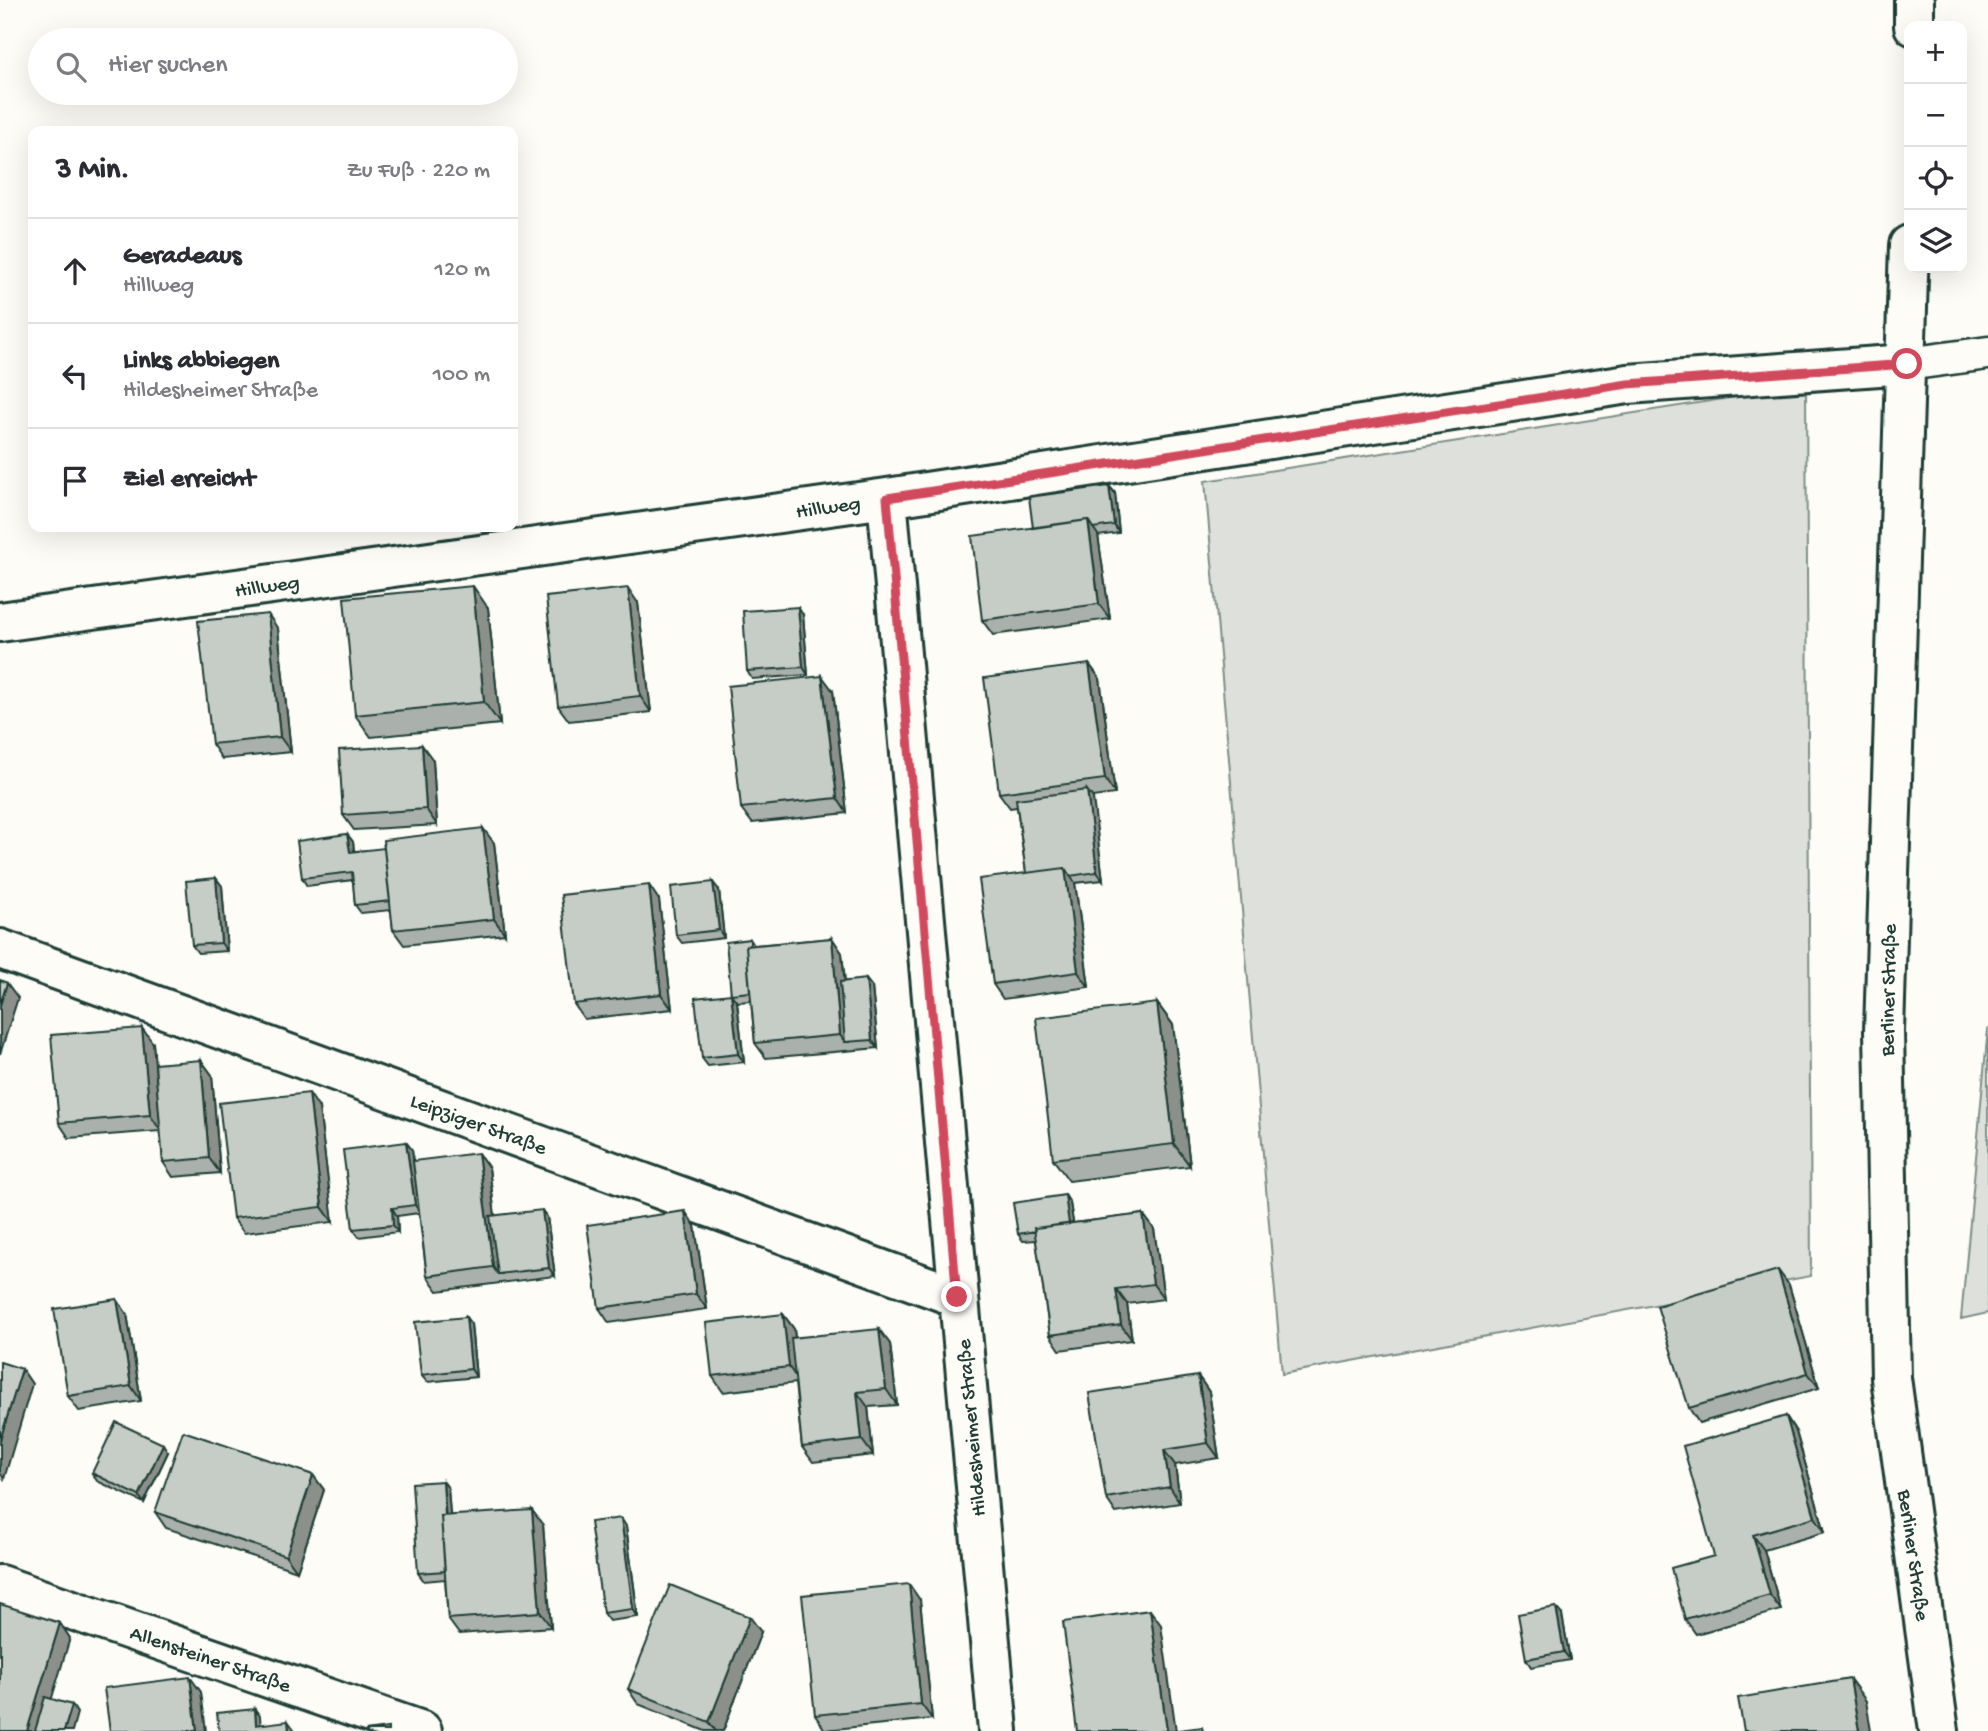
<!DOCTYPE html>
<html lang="de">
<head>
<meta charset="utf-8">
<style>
  body { margin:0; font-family:"Gochi Hand",sans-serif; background:#f7f7f7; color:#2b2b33 }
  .controls { position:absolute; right:21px; top:21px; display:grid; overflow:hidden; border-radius:14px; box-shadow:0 7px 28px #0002 }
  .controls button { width:63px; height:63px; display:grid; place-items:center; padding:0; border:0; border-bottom:2px solid #e1e1e2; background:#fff; color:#2b2b33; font:35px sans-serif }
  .stop { position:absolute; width:21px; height:21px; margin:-16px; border:5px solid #d1495b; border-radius:50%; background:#fff }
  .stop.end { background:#d1495b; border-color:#fff; box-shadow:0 2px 7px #0008 }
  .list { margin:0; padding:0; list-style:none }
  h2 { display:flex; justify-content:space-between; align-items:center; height:91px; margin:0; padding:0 28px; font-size:30px }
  h2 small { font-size:23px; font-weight:400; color:#7c7c81 }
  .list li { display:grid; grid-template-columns:46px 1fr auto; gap:21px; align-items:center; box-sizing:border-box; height:105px; padding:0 28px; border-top:2px solid #e1e1e2 }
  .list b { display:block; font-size:26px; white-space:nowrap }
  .list p { margin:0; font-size:23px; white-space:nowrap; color:#7c7c81 }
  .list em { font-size:23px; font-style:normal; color:#7c7c81 }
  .icon { flex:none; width:38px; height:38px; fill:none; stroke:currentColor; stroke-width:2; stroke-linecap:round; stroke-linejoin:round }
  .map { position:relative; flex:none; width:1988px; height:1731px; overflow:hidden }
  .search { position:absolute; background:#fff; box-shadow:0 7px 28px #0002; left:28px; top:28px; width:490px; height:77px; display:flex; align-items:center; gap:18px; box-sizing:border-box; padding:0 24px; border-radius:38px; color:#7c7c81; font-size:26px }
  .panel { position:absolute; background:#fff; box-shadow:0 7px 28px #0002; left:28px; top:126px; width:490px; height:406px; border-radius:14px }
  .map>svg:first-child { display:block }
  .green { fill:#dde0db; stroke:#7e8e88; stroke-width:2 }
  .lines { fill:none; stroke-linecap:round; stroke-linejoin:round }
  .service-casing { stroke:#1f3d34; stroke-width:37 }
  .minor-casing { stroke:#1f3d34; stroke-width:44 }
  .secondary-casing { stroke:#1f3d34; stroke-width:44 }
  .service { stroke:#fdfcf7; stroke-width:32 }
  .minor { stroke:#fdfcf7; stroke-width:38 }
  .secondary { stroke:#fdfcf7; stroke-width:38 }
  .wall { fill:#aab0ab; stroke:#1f3d34; stroke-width:2 }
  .shaded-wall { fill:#8b908b; stroke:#1f3d34; stroke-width:2 }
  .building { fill:#c6cdc7; stroke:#1f3d34; stroke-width:2 }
  .route { stroke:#d1495b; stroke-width:9 }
  .labels { text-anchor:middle; stroke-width:5; stroke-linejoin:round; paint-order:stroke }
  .street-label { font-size:21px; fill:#1f3d34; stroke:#fdfcf7 }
</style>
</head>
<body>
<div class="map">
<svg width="1988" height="1731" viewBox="0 0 1988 1731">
  <rect width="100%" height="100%" fill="#fdfcf7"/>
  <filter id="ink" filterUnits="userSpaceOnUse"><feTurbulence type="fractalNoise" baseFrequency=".0143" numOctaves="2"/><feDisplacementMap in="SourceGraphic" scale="14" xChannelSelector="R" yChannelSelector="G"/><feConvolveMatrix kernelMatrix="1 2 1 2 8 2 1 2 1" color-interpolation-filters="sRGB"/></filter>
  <g filter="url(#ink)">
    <path class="green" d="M 1806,386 L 1811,1276 L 1282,1374 L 1205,481 Z
      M 1988,1028 L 1988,1313 L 1961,1319 Z"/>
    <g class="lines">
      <g class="service-casing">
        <path id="service" d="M 1907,364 L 1988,353"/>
      </g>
      <g class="minor-casing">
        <path id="minor" d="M 887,498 L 998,1731
          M 0,622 L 887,498 L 1628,384 L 1907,364
          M 0,949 L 957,1297
          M 0,1585 L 422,1731"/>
      </g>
      <g class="secondary-casing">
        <path id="secondary" d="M 1914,26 L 1914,0
          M 1909,245 L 1884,1031 L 1891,1378 L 1939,1731"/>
      </g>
      <use href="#service" class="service"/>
      <use href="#minor" class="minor"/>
      <use href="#secondary" class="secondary"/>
    </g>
    <path class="wall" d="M 1109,486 L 1115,493 L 1119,533 L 1098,536 L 1110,619 L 993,635 L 982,620 Z
      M 638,603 L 651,712 L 569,721 L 558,706 Z
      M 488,608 L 500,724 L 371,737 L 355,715 Z
      M 803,615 L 808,675 L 752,679 L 747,671 Z
      M 278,629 L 291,752 L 222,759 L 212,744 Z
      M 1089,664 L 1100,679 L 1115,794 L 1092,797 L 1103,880 L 1075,883 L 1089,987 L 1003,999 L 993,984 L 1026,873 L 1017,807 L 1010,808 L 999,793 Z
      M 833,691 L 847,813 L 752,823 L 741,808 Z
      M 433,760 L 437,825 L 354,830 L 343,815 Z
      M 347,834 L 353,842 L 354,851 L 494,843 L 505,934 L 404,945 L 393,930 L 391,910 L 361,913 L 355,905 L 353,880 L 307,886 L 302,878 Z
      M 216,878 L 222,886 L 227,951 L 198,953 L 192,945 Z
      M 719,890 L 724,938 L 682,943 L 676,935 Z
      M 659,900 L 672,1009 L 584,1019 L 574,1004 Z
      M 832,938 L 842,953 L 845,981 L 872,987 L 878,1048 L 766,1058 L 755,1043 L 751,1001 L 737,1002 L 744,1062 L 708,1066 L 702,1058 L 731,994 L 750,939 L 754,945 Z
      M 1157,1003 L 1173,1025 L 1190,1166 L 1069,1181 L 1053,1159 Z
      M 153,1043 L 156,1084 L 201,1060 L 212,1075 L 220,1173 L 173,1177 L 163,1162 L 160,1131 L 69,1138 L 59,1123 Z
      M 319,1108 L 333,1222 L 244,1233 L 233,1218 Z
      M 406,1142 L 412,1150 L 413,1161 L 489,1168 L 495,1216 L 547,1217 L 555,1276 L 438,1291 L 427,1276 L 419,1213 L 397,1216 L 398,1232 L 359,1237 L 353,1229 Z
      M 1065,1195 L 1070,1203 L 1073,1223 L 1143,1214 L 1154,1229 L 1164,1299 L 1127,1304 L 1132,1340 L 1060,1350 L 1050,1335 L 1036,1240 L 1023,1241 L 1018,1234 Z
      M 695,1226 L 707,1309 L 609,1323 L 599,1308 Z
      M 1789,1285 L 1819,1388 L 1699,1423 L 1689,1408 Z
      M 127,1314 L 141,1401 L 79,1411 L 68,1396 Z
      M 783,1314 L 794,1329 L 795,1338 L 890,1344 L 897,1405 L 868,1407 L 873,1455 L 813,1462 L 802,1447 L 795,1383 L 723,1392 L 712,1376 Z
      M 471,1324 L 476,1377 L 427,1382 L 421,1375 Z
      M 1198,1376 L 1209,1392 L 1219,1458 L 1175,1465 L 1180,1503 L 1116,1513 L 1106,1498 Z
      M 1786,1416 L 1796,1432 L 1825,1532 L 1764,1550 L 1781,1610 L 1696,1634 L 1685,1619 L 1714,1556 Z
      M 168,1452 L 144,1503 L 97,1481 L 92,1473 Z
      M 313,1475 L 324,1490 L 297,1571 L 166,1528 L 155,1512 Z
      M 443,1481 L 448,1488 L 450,1515 L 543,1525 L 551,1627 L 459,1634 L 448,1619 L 445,1579 L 424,1581 L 418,1573 Z
      M 626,1526 L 638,1617 L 609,1621 L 603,1613 Z
      M 920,1600 L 932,1719 L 825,1730 L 815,1715 Z
      M 1562,1615 L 1570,1660 L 1531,1667 L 1526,1659 Z
      M 761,1632 L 723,1731 L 705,1731 L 638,1704 L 628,1689 Z"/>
    <path class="shaded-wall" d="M 1109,486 L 1115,493 L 1119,533 L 1114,525 Z
      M 1088,520 L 1098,535 L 1110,619 L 1099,604 Z
      M 473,586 L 488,608 L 500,724 L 484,702 Z
      M 628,588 L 638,603 L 651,712 L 640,696 Z
      M 798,607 L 803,615 L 808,675 L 803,667 Z
      M 268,614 L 278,629 L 291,752 L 280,737 Z
      M 1089,664 L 1100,679 L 1115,794 L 1105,779 Z
      M 822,676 L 833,691 L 847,813 L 837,798 Z
      M 422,745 L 433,760 L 437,825 L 426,809 Z
      M 1087,790 L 1093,798 L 1103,880 L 1097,872 Z
      M 483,828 L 494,843 L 505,934 L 494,919 Z
      M 347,834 L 353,842 L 355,860 L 350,852 Z
      M 1065,868 L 1075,883 L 1089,987 L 1078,972 Z
      M 216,878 L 222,886 L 227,951 L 221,943 Z
      M 713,882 L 719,890 L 724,938 L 719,930 Z
      M 649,885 L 659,900 L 672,1009 L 661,994 Z
      M 832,938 L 842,953 L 850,1042 L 845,1042 L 840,1035 Z
      M 866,979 L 872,987 L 878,1048 L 872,1040 Z
      M 7,983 L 18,998 L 0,1054 L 0,1005 Z
      M 731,994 L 737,1002 L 744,1062 L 738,1054 Z
      M 1157,1003 L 1173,1025 L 1190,1166 L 1174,1144 Z
      M 142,1028 L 153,1043 L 161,1131 L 150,1115 Z
      M 201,1060 L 212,1075 L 220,1173 L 209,1158 Z
      M 309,1093 L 319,1108 L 333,1222 L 322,1207 Z
      M 406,1142 L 412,1150 L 420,1213 L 415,1205 Z
      M 478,1153 L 489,1168 L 502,1274 L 498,1274 L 493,1267 Z
      M 1065,1195 L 1070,1203 L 1075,1234 L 1069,1227 Z
      M 392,1208 L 397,1216 L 398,1232 L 393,1225 Z
      M 542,1210 L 547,1217 L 555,1276 L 549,1268 Z
      M 685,1211 L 695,1226 L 707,1309 L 696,1294 Z
      M 1143,1214 L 1154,1229 L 1164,1299 L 1153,1284 Z
      M 1778,1270 L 1789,1285 L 1819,1388 L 1808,1373 Z
      M 1116,1289 L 1127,1304 L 1132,1340 L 1121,1325 Z
      M 117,1299 L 127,1314 L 141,1401 L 131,1386 Z
      M 783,1314 L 794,1329 L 799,1382 L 789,1367 Z
      M 466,1317 L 471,1324 L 476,1377 L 471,1369 Z
      M 879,1329 L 890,1344 L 897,1405 L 886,1389 Z
      M 22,1369 L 32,1384 L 4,1479 L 0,1473 L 0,1440 Z
      M 1198,1376 L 1209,1392 L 1219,1458 L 1208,1443 Z
      M 857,1392 L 868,1407 L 873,1455 L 862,1440 Z
      M 1786,1416 L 1796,1432 L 1825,1532 L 1815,1517 Z
      M 163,1444 L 168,1452 L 144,1503 L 139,1496 Z
      M 1164,1450 L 1175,1465 L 1180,1503 L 1170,1487 Z
      M 313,1475 L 324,1490 L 297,1571 L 286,1556 Z
      M 443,1481 L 448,1488 L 455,1578 L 450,1570 Z
      M 532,1510 L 543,1525 L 551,1627 L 540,1612 Z
      M 621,1518 L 626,1526 L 638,1617 L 633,1609 Z
      M 1753,1535 L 1764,1550 L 1781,1610 L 1770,1595 Z
      M 909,1584 L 920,1600 L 932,1719 L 921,1704 Z
      M 1556,1607 L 1562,1615 L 1570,1660 L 1564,1652 Z
      M 1150,1610 L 1161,1625 L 1176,1731 L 1167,1731 Z
      M 750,1617 L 761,1632 L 723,1731 L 716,1731 L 709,1722 Z
      M 60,1623 L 70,1638 L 42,1731 L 27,1731 Z
      M 190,1677 L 201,1692 L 206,1731 L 197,1731 Z
      M 1850,1679 L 1866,1701 L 1871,1731 L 1859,1731 Z
      M 72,1705 L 77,1713 L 72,1731 L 64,1731 Z
      M 255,1709 L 260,1716 L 261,1731 L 256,1725 Z
      M 288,1721 L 294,1729 L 294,1731 L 289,1731 Z"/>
    <path class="building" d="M 1109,486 L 1114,525 L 1093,528 L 1088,520 L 1033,528 L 1029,497 Z
      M 1088,520 L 1099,604 L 982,620 L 972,536 Z
      M 473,586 L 484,702 L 355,715 L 344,598 Z
      M 628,588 L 640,696 L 558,706 L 546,597 Z
      M 798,607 L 803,667 L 747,671 L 743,611 Z
      M 268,614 L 280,737 L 212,744 L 198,621 Z
      M 1089,664 L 1105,779 L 999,793 L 984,678 Z
      M 822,676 L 837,798 L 741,808 L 728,686 Z
      M 422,745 L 426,809 L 343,815 L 339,750 Z
      M 1087,790 L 1097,872 L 1070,876 L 1065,868 L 1026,873 L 1016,799 Z
      M 483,828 L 494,919 L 393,930 L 383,840 Z
      M 347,834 L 350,852 L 384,848 L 390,901 L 355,905 L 352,872 L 302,878 L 297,841 Z
      M 1065,868 L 1078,972 L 993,984 L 979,879 Z
      M 216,878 L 221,943 L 192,945 L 186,881 Z
      M 713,882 L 719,930 L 676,935 L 671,887 Z
      M 649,885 L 661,994 L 574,1004 L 561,895 Z
      M 832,938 L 840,1035 L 755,1043 L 746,946 Z
      M 750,939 L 750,945 L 746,946 L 750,992 L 731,994 L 726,942 Z
      M 866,979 L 872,1040 L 845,1042 L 840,982 Z
      M 0,980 L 7,983 L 0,1005 Z
      M 731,994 L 738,1054 L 702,1058 L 695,998 Z
      M 1157,1003 L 1174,1144 L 1053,1159 L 1036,1018 Z
      M 142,1028 L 150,1115 L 59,1123 L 51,1035 Z
      M 201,1060 L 209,1158 L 163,1162 L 155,1064 Z
      M 309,1093 L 322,1207 L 233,1218 L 219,1103 Z
      M 406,1142 L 415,1205 L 392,1208 L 393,1225 L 353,1229 L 343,1150 Z
      M 478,1153 L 493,1267 L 427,1276 L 413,1161 Z
      M 1065,1195 L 1069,1224 L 1034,1228 L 1035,1231 L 1018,1234 L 1013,1203 Z
      M 542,1210 L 549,1268 L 498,1274 L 490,1216 Z
      M 685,1211 L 696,1294 L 599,1308 L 587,1225 Z
      M 1143,1214 L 1153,1284 L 1116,1289 L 1121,1325 L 1050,1335 L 1034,1228 Z
      M 1778,1270 L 1808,1373 L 1689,1408 L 1657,1306 Z
      M 117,1299 L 131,1386 L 68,1396 L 54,1309 Z
      M 783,1314 L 789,1367 L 712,1376 L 706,1323 Z
      M 466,1317 L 471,1369 L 421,1375 L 415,1322 Z
      M 879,1329 L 886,1389 L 857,1392 L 862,1440 L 802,1447 L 791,1338 Z
      M 0,1362 L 22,1369 L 0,1440 Z
      M 1198,1376 L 1208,1443 L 1164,1450 L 1170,1487 L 1106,1498 L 1089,1393 Z
      M 1786,1416 L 1815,1517 L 1753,1535 L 1770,1595 L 1685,1619 L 1671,1568 L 1714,1556 L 1683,1446 Z
      M 116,1422 L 163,1444 L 139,1496 L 92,1473 Z
      M 183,1431 L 313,1475 L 286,1556 L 155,1512 Z
      M 443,1481 L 445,1516 L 441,1516 L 445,1571 L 418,1573 L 412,1483 Z
      M 532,1510 L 540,1612 L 448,1619 L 441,1516 Z
      M 621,1518 L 633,1609 L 603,1613 L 590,1522 Z
      M 909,1584 L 921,1704 L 815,1715 L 802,1595 Z
      M 670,1585 L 750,1617 L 709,1722 L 628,1689 Z
      M 0,1604 L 60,1623 L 27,1731 L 0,1731 Z
      M 1556,1607 L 1564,1652 L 1526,1659 L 1518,1614 Z
      M 1150,1610 L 1167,1731 L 1077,1731 L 1063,1622 Z
      M 190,1677 L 197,1731 L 110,1731 L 104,1688 Z
      M 1850,1679 L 1859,1731 L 1744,1731 L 1738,1698 Z
      M 45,1697 L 72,1705 L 64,1731 L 35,1731 Z
      M 255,1709 L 256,1725 L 288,1721 L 289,1731 L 219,1731 L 217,1713 Z
      M 1202,1727 L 1203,1731 L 1171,1731 Z
      M 388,1728 L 388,1731 L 365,1731 Z"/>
  </g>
  <g class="lines" filter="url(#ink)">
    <path class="route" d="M 957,1297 L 887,498 L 1628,384 L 1907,364"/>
  </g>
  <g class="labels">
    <g class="street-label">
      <text transform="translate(828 506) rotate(-8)" y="7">Hillweg</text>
      <text transform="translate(267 585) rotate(-8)" y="7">Hillweg</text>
      <text transform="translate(1887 990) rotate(-89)" y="7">Berliner Straße</text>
      <text transform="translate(479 1123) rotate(20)" y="7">Leipziger Straße</text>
      <text transform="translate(970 1428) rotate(-95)" y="7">Hildesheimer Straße</text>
      <text transform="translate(1915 1555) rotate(82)" y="7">Berliner Straße</text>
      <text transform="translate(211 1658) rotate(19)" y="7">Allensteiner Straße</text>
    </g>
  </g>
</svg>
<div class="controls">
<button>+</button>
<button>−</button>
<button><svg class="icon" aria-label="locate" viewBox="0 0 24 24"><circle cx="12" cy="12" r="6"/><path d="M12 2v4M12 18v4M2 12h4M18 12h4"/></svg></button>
<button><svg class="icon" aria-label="layers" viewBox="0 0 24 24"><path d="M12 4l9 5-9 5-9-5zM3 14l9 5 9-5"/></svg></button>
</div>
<div class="stop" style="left:1907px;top:364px"></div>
<div class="stop end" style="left:957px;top:1297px"></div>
<div class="search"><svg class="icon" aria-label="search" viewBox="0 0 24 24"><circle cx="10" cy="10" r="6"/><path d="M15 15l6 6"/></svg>Hier suchen</div>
<section class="panel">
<h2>3 Min.<small>Zu Fuß · 220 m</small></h2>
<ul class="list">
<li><svg class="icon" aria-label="ahead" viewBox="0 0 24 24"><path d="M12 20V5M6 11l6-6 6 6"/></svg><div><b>Geradeaus</b><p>Hillweg</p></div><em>120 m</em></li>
<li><svg class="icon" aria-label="left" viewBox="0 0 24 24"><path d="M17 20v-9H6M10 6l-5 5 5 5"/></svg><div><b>Links abbiegen</b><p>Hildesheimer Straße</p></div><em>100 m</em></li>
<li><svg class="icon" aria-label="arrive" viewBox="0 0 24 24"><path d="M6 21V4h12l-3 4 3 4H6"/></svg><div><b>Ziel erreicht</b></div></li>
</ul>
</section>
</div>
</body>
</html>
